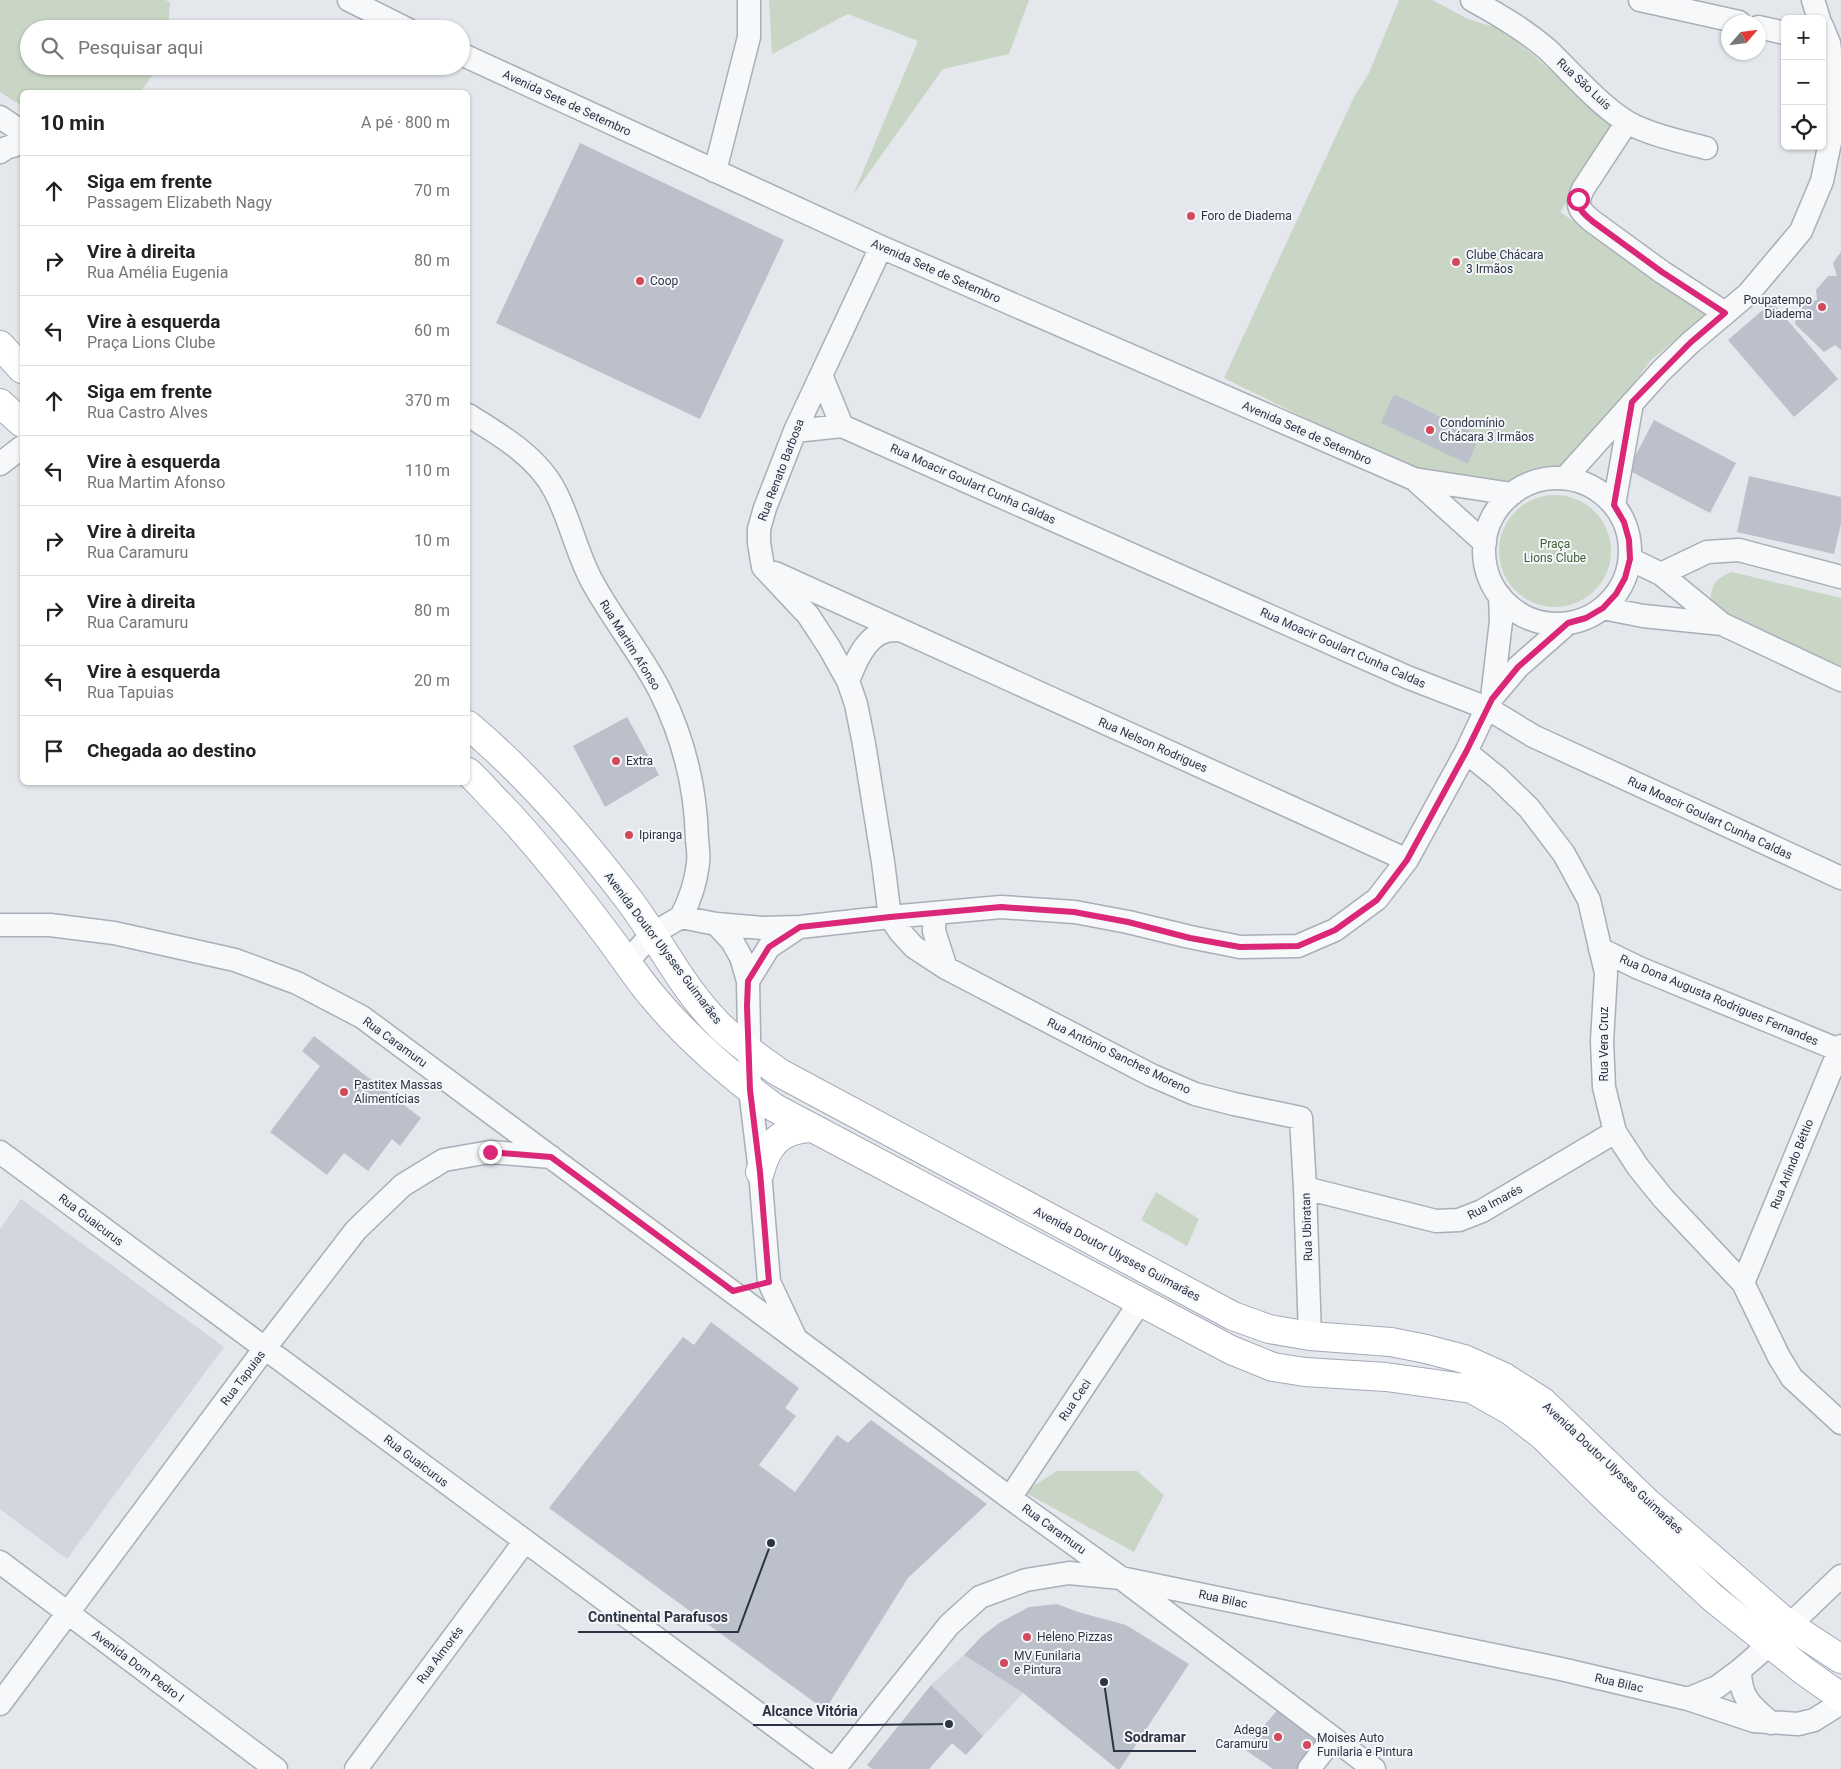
<!DOCTYPE html>
<html lang="pt">
<head>
<meta charset="utf-8">
<style>
  body { margin:0; font-family:Roboto,sans-serif; background:#f2f2f2; color:#222 }
  .controls { position:absolute; right:15px; top:15px; display:grid; overflow:hidden; border-radius:8px; box-shadow:0 1px 4px #0004 }
  .controls button { width:45px; height:45px; display:grid; place-items:center; padding:0; border:0; border-bottom:1px solid #e0e0e0; background:#fff; color:#222; font:25px sans-serif }
  .compass { position:absolute; left:1721px; top:15px; width:45px; height:45px; border-radius:50%; background:#fff; box-shadow:0 1px 4px #0004; rotate:62deg }
  .stop { position:absolute; width:15px; height:15px; margin:-11px; border:4px solid #db2777; border-radius:50%; background:#fff }
  .stop.end { background:#db2777; border-color:#fff; box-shadow:0 1px 5px #0008 }
  .list { margin:0; padding:0; list-style:none }
  h2 { display:flex; justify-content:space-between; align-items:center; height:65px; margin:0; padding:0 20px; font-size:21px }
  h2 small { font-size:16px; font-weight:400; color:#767676 }
  .list li { display:grid; grid-template-columns:32px 1fr auto; gap:15px; align-items:center; box-sizing:border-box; height:70px; padding:0 20px; border-top:1px solid #e0e0e0 }
  .list b { display:block; font-size:19px; white-space:nowrap }
  .list p { margin:0; font-size:16px; white-space:nowrap; color:#767676 }
  .list em { font-size:16px; font-style:normal; color:#767676 }
  .icon { flex:none; width:28px; height:28px; fill:none; stroke:currentColor; stroke-width:2; stroke-linecap:round; stroke-linejoin:round }
  .map { position:relative; flex:none; width:1841px; height:1769px; overflow:hidden }
  .search { position:absolute; background:#fff; box-shadow:0 1px 4px #0004; left:20px; top:20px; width:450px; height:55px; display:flex; align-items:center; gap:12px; box-sizing:border-box; padding:0 18px; border-radius:28px; color:#767676; font-size:19px }
  .panel { position:absolute; background:#fff; box-shadow:0 1px 4px #0004; left:20px; top:90px; width:450px; height:695px; border-radius:8px }
  .map>svg:first-child { display:block }
  .built { fill:#d2d6de }
  .green { fill:#c9d6c5 }
  .building { fill:#bbc0ca }
  .lines { fill:none; stroke-linecap:round; stroke-linejoin:round }
  .minor-casing { stroke:#a9aeb7; stroke-width:25 }
  .major-casing { stroke:#a3abb8; stroke-width:30 }
  .minor { stroke:#f7f8fa; stroke-width:22 }
  .major { stroke:#fff; stroke-width:28 }
  .route { stroke:#db2777; stroke-width:6 }
  .poi-dot { fill:#d1495b; stroke:#f4f6f9; stroke-width:2 }
  .labels { text-anchor:middle; stroke-width:4; stroke-linejoin:round; paint-order:stroke }
  .street-label { font-size:12px; fill:#2b3445; stroke:#f4f6f9 }
  .poi-label { font-size:12px; fill:#2b3445; stroke:#f4f6f9; text-anchor:start }
  .park-label { font-size:12px; fill:#3f6138; stroke:#f4f6f9 }
  .leader { fill:none; stroke:#2b3445; stroke-width:2 }
  .callout-dot { fill:#2b3445; stroke:#f4f6f9; stroke-width:2 }
  .callout-label { font-size:14px; text-anchor:middle; font-weight:bold; fill:#2b3445; stroke:#f4f6f9; stroke-width:4; stroke-linejoin:round; paint-order:stroke }
</style>
</head>
<body>
<div class="map">
<svg width="1841" height="1769" viewBox="0 0 1841 1769">
  <rect width="100%" height="100%" fill="#e4e7ec"/>
  <path class="built" d="M 21,1199 L 224,1347 L 67,1559 L 0,1509 L 0,1229 Z
    M 964,1655 L 1023,1693 L 983,1736 L 931,1685 Z"/>
  <path class="green" d="M 0,0 L 165,0 L 170,2 L 168,29 L 29,29 L 29,66 L 160,66 L 140,92 L 22,92 L 22,106 L 0,92 Z
    M 769,0 L 1029,0 L 1009,54 L 943,69 L 853,195 L 918,41 L 848,14 L 772,54 Z
    M 1399,0 L 1432,0 L 1468,19 L 1504,30 L 1619,129 L 1560,212 L 1708,312 L 1650,361 L 1626,394 L 1561,471 L 1531,474 L 1508,486 L 1415,472 L 1224,378 L 1354,97 L 1369,73 Z
    M1499 551a56 56 0 1 1 112 0a56 56 0 1 1-112 0Z
    M 1732,572 L 1841,598 L 1841,669 L 1753,633 L 1711,603 C 1710,585 1716,578 1732,572 Z
    M 1156,1192 L 1199,1219 L 1187,1246 L 1141,1220 Z
    M 1057,1471 L 1137,1471 L 1164,1495 L 1134,1552 L 1024,1492 Z"/>
  <path class="building" d="M 580,143 L 784,240 L 700,419 L 496,323 Z
    M 1841,252 L 1841,350 L 1835,345 L 1824,352 L 1795,324 L 1797,313 L 1807,302 L 1817,300 L 1816,290 L 1828,276 L 1837,276 L 1833,263 Z
    M 1772,302 L 1838,379 L 1794,417 L 1728,340 Z
    M 1394,394 L 1479,436 L 1468,464 L 1381,423 Z
    M 1654,420 L 1736,463 L 1710,513 L 1628,470 Z
    M 1749,476 L 1841,497 L 1841,524 L 1834,554 L 1737,532 Z
    M 627,717 L 659,775 L 605,807 L 573,746 Z
    M 314,1036 L 421,1118 L 400,1146 L 392,1139 L 368,1171 L 344,1153 L 327,1175 L 270,1132 L 320,1066 L 302,1051 Z
    M 711,1322 L 799,1388 L 785,1408 L 796,1416 L 759,1465 L 795,1492 L 837,1435 L 848,1443 L 871,1420 L 987,1504 L 908,1578 L 825,1710 L 549,1508 L 683,1337 L 694,1345 Z
    M 1057,1604 L 1078,1612 L 1126,1625 L 1189,1664 L 1120,1769 L 1117,1769 L 1023,1693 L 964,1655 L 981,1637 L 999,1623 L 1029,1607 Z
    M 931,1685 L 983,1736 L 966,1755 L 952,1743 L 929,1769 L 872,1769 L 867,1765 Z
    M 1281,1706 L 1325,1735 L 1299,1769 L 1273,1769 L 1244,1749 Z"/>
  <g class="lines">
    <g class="minor-casing">
      <path id="minor" d="M 349,0 L 407,29
        M 1472,0 C 1499,15 1525,30 1548,50 C 1571,72 1600,106 1627,122 C 1647,134 1683,142 1706,148
        M 1640,0 L 1739,22
        M 1813,0 L 1819,19
        M 1758,27 L 1785,33
        M 461,54 L 881,247 L 1414,479 L 1512,494
        M 0,117 L 22,132
        M 1627,122 L 1583,189 C 1575,206 1579,210 1592,221 L 1662,272 L 1725,313
        M 0,152 L 6,148 L 22,143
        M 715,171 L 749,37 L 749,0
        M 881,247 L 795,431 L 765,508 L 759,529 L 759,543 L 763,567 L 808,615 L 829,647 L 848,681 L 856,704 L 864,744 L 883,862 L 890,917 L 901,933 L 914,947 L 946,968 L 1151,1075 L 1195,1094 L 1234,1104 L 1301,1118 L 1305,1188 L 1310,1336
        M 821,375 L 842,426
        M 468,415 C 499,434 538,457 555,491 C 571,521 577,556 594,585 C 614,621 641,654 660,691 C 683,737 696,789 697,840 C 698,848 699,856 698,863 C 696,882 690,900 681,917
        M 795,431 L 842,426 L 1407,677 L 1487,708 L 1533,736 L 1841,878
        M 0,464 L 22,447
        M 1565,478 L 1661,371 L 1690,343 L 1748,294 L 1801,231 L 1822,181 L 1834,123 L 1834,81 L 1829,43 L 1822,26
        M1484 551a73 73 0 1 1 146 0a73 73 0 1 1-146 0Z
        M 1414,479 L 1485,543
        M 1614,505 L 1632,403
        M 1630,559 L 1661,574 L 1722,624 L 1841,680
        M 775,573 L 1407,860
        M 1661,574 L 1707,552 L 1739,550 L 1841,577
        M 1603,608 L 1643,616 L 1722,624
        M 848,681 C 855,663 865,637 886,631 C 890,630 895,630 899,630
        M 1492,698 L 1501,621 L 1500,596
        M 1466,752 L 1498,778 L 1529,808 L 1564,854 L 1589,900 L 1606,973 L 1602,1041 L 1604,1087 L 1615,1132 L 1638,1167 L 1663,1198 L 1743,1283 L 1779,1357 L 1792,1378 L 1841,1423
        M 935,913 L 934,931 L 946,968
        M 716,924 L 732,941 L 741,957 L 748,981 L 750,1090 L 760,1172 L 769,1282 L 794,1335
        M 0,925 L 50,925 L 114,933 L 235,960 L 297,983 L 362,1017 L 1010,1498 L 1121,1578 L 1374,1769
        M 1600,949 L 1639,968 L 1839,1050
        M 627,962 L 652,934 L 681,917 L 716,924 L 763,928 L 800,927 L 890,917 L 1001,907 L 1075,912 L 1128,922 L 1190,937 L 1240,947 L 1298,946 L 1335,930 L 1377,899 L 1407,860 L 1466,752 L 1491,699 L 1518,667 L 1568,623
        M 748,981 L 769,947 L 799,927
        M 0,1152 L 833,1769
        M 1305,1188 L 1436,1221 L 1459,1220 L 1482,1211 L 1615,1132
        M 1743,1283 L 1841,1046
        M 1010,1498 L 1140,1302
        M 0,1562 L 276,1769
        M 1740,1670 C 1740,1698 1751,1706 1771,1723
        M 1688,1699 L 1717,1687 L 1740,1670 L 1770,1644 L 1841,1576
        M 0,1704 L 265,1348 L 356,1230 L 403,1185 L 444,1160 L 490,1152 L 551,1157
        M 356,1769 L 525,1541
        M 834,1769 L 949,1625 L 980,1597 L 1026,1580 L 1069,1573 L 1121,1578 L 1561,1669 L 1688,1699 L 1754,1721 L 1798,1724 L 1814,1720 L 1841,1703
        M 1309,1769 L 1333,1738"/>
    </g>
    <g class="major-casing">
      <path id="major" d="M 0,345 L 22,369
        M 0,403 L 22,423
        M 468,725 C 529,776 581,837 629,900 C 660,941 683,990 720,1026 C 738,1044 759,1058 780,1073 L 1233,1316 L 1269,1329 L 1310,1336 L 1391,1342 L 1426,1349 L 1464,1359 L 1504,1377 L 1543,1402 L 1648,1503 L 1789,1625 L 1841,1659
        M 468,772 C 479,782 489,794 500,805 C 537,844 571,887 604,931 C 621,953 636,977 654,998 C 689,1040 731,1076 775,1108 L 1231,1350 L 1273,1367 L 1305,1372 L 1386,1377 L 1472,1389 L 1511,1411 L 1544,1437 L 1613,1505 L 1713,1598 L 1804,1671 L 1841,1697
        M 760,1172 C 767,1145 780,1129 811,1128"/>
    </g>
    <use href="#minor" class="minor"/>
    <use href="#major" class="major"/>
  </g>
  <g class="lines">
    <path class="route" d="M 490,1152 L 551,1157 L 733,1291 L 769,1282 L 760,1172 L 750,1090 L 747,1006 L 748,981 L 769,947 L 800,927 L 890,917 L 1001,907 L 1074,912 L 1128,922 L 1190,938 L 1240,947 L 1298,946 L 1335,930 L 1377,900 L 1407,860 L 1466,752 L 1492,699 L 1518,667 L 1568,623 L 1586,618 L 1603,608 L 1616,594 L 1625,578 L 1630,559 L 1629,540 L 1624,522 L 1614,505 L 1632,402 L 1690,343 L 1725,313 L 1662,272 L 1592,221 C 1584,214 1578,210 1578,199"/>
  </g>
  <g class="poi-dot">
    <circle cx="1191" cy="216" r="5"/>
    <circle cx="1456" cy="262" r="5"/>
    <circle cx="640" cy="281" r="5"/>
    <circle cx="1822" cy="307" r="5"/>
    <circle cx="1430" cy="430" r="5"/>
    <circle cx="616" cy="761" r="5"/>
    <circle cx="629" cy="835" r="5"/>
    <circle cx="344" cy="1092" r="5"/>
    <circle cx="1027" cy="1637" r="5"/>
    <circle cx="1004" cy="1663" r="5"/>
    <circle cx="1278" cy="1737" r="5"/>
    <circle cx="1307" cy="1745" r="5"/>
  </g>
  <g class="labels">
    <g class="street-label">
      <text transform="translate(1584 84) rotate(43)" y="4">Rua São Luis</text>
      <text transform="translate(567 103) rotate(25)" y="4">Avenida Sete de Setembro</text>
      <text transform="translate(936 271) rotate(24)" y="4">Avenida Sete de Setembro</text>
      <text transform="translate(1307 433) rotate(24)" y="4">Avenida Sete de Setembro</text>
      <text transform="translate(781 470) rotate(-69)" y="4">Rua Renato Barbosa</text>
      <text transform="translate(973 484) rotate(24)" y="4">Rua Moacir Goulart Cunha Caldas</text>
      <text transform="translate(630 645) rotate(58)" y="4">Rua Martim Afonso</text>
      <text transform="translate(1343 648) rotate(24)" y="4">Rua Moacir Goulart Cunha Caldas</text>
      <text transform="translate(1153 745) rotate(24)" y="4">Rua Nelson Rodrigues</text>
      <text transform="translate(1710 818) rotate(25)" y="4">Rua Moacir Goulart Cunha Caldas</text>
      <text transform="translate(663 948) rotate(53)" y="4">Avenida Doutor Ulysses Guimarães</text>
      <text transform="translate(1719 1000) rotate(23)" y="4">Rua Dona Augusta Rodrigues Fernandes</text>
      <text transform="translate(395 1042) rotate(36)" y="4">Rua Caramuru</text>
      <text transform="translate(1604 1044) rotate(-90)" y="4">Rua Vera Cruz</text>
      <text transform="translate(1119 1056) rotate(26)" y="4">Rua Antônio Sanches Moreno</text>
      <text transform="translate(1792 1164) rotate(-68)" y="4">Rua Arlindo Béttio</text>
      <text transform="translate(1495 1202) rotate(-28)" y="4">Rua Imarés</text>
      <text transform="translate(91 1220) rotate(37)" y="4">Rua Guaicurus</text>
      <text transform="translate(1307 1227) rotate(-92)" y="4">Rua Ubiratan</text>
      <text transform="translate(1117 1254) rotate(28)" y="4">Avenida Doutor Ulysses Guimarães</text>
      <text transform="translate(243 1378) rotate(-53)" y="4">Rua Tapuias</text>
      <text transform="translate(1075 1400) rotate(-56)" y="4">Rua Ceci</text>
      <text transform="translate(416 1461) rotate(37)" y="4">Rua Guaicurus</text>
      <text transform="translate(1613 1468) rotate(43)" y="4">Avenida Doutor Ulysses Guimarães</text>
      <text transform="translate(1054 1529) rotate(36)" y="4">Rua Caramuru</text>
      <text transform="translate(1223 1599) rotate(12)" y="4">Rua Bilac</text>
      <text transform="translate(440 1655) rotate(-53)" y="4">Rua Aimorés</text>
      <text transform="translate(138 1666) rotate(37)" y="4">Avenida Dom Pedro I</text>
      <text transform="translate(1619 1683) rotate(13)" y="4">Rua Bilac</text>
    </g>
    <g class="poi-label">
      <text x="1201" y="220">Foro de Diadema</text>
      <text x="1466" y="259">Clube Chácara<tspan x="1466" dy="14">3 Irmãos</tspan></text>
      <text x="650" y="285">Coop</text>
      <text x="1812" y="304" text-anchor="end">Poupatempo<tspan x="1812" dy="14">Diadema</tspan></text>
      <text x="1440" y="427">Condomínio<tspan x="1440" dy="14">Chácara 3 Irmãos</tspan></text>
      <text x="626" y="765">Extra</text>
      <text x="639" y="839">Ipiranga</text>
      <text x="354" y="1089">Pastitex Massas<tspan x="354" dy="14">Alimentícias</tspan></text>
      <text x="1037" y="1641">Heleno Pizzas</text>
      <text x="1014" y="1660">MV Funilaria<tspan x="1014" dy="14">e Pintura</tspan></text>
      <text x="1268" y="1734" text-anchor="end">Adega<tspan x="1268" dy="14">Caramuru</tspan></text>
      <text x="1317" y="1742">Moises Auto<tspan x="1317" dy="14">Funilaria e Pintura</tspan></text>
    </g>
    <g class="park-label">
      <text x="1555" y="548">Praça<tspan x="1555" dy="14">Lions Clube</tspan></text>
    </g>
  </g>
  <path class="leader" d="M771 1543L738 1632H578M949 1724L868 1725H753M1104 1682L1114 1751H1196"/>
  <g class="callout-dot">
    <circle cx="771" cy="1543" r="5"/>
    <circle cx="949" cy="1724" r="5"/>
    <circle cx="1104" cy="1682" r="5"/>
  </g>
  <g class="callout-label">
    <text x="658" y="1622">Continental Parafusos</text>
    <text x="810" y="1716">Alcance Vitória</text>
    <text x="1155" y="1742">Sodramar</text>
  </g>
</svg>
<div class="controls">
<button>+</button>
<button>−</button>
<button><svg class="icon" aria-label="locate" viewBox="0 0 24 24"><circle cx="12" cy="12" r="6"/><path d="M12 2v4M12 18v4M2 12h4M18 12h4"/></svg></button>
</div>
<svg class="compass" viewBox="-18 -18 36 36"><path d="M0-13l5 13h-10z" fill="#e53935"/><path d="M0 13l5-13h-10z" fill="#767676"/></svg>
<div class="stop" style="left:1578px;top:199px"></div>
<div class="stop end" style="left:490px;top:1152px"></div>
<div class="search"><svg class="icon" aria-label="search" viewBox="0 0 24 24"><circle cx="10" cy="10" r="6"/><path d="M15 15l6 6"/></svg>Pesquisar aqui</div>
<section class="panel">
<h2>10 min<small>A pé · 800 m</small></h2>
<ul class="list">
<li><svg class="icon" aria-label="ahead" viewBox="0 0 24 24"><path d="M12 20V5M6 11l6-6 6 6"/></svg><div><b>Siga em frente</b><p>Passagem Elizabeth Nagy</p></div><em>70 m</em></li>
<li><svg class="icon" aria-label="right" viewBox="0 0 24 24"><path d="M7 20v-9h11M14 6l5 5-5 5"/></svg><div><b>Vire à direita</b><p>Rua Amélia Eugenia</p></div><em>80 m</em></li>
<li><svg class="icon" aria-label="left" viewBox="0 0 24 24"><path d="M17 20v-9H6M10 6l-5 5 5 5"/></svg><div><b>Vire à esquerda</b><p>Praça Lions Clube</p></div><em>60 m</em></li>
<li><svg class="icon" aria-label="ahead" viewBox="0 0 24 24"><path d="M12 20V5M6 11l6-6 6 6"/></svg><div><b>Siga em frente</b><p>Rua Castro Alves</p></div><em>370 m</em></li>
<li><svg class="icon" aria-label="left" viewBox="0 0 24 24"><path d="M17 20v-9H6M10 6l-5 5 5 5"/></svg><div><b>Vire à esquerda</b><p>Rua Martim Afonso</p></div><em>110 m</em></li>
<li><svg class="icon" aria-label="right" viewBox="0 0 24 24"><path d="M7 20v-9h11M14 6l5 5-5 5"/></svg><div><b>Vire à direita</b><p>Rua Caramuru</p></div><em>10 m</em></li>
<li><svg class="icon" aria-label="right" viewBox="0 0 24 24"><path d="M7 20v-9h11M14 6l5 5-5 5"/></svg><div><b>Vire à direita</b><p>Rua Caramuru</p></div><em>80 m</em></li>
<li><svg class="icon" aria-label="left" viewBox="0 0 24 24"><path d="M17 20v-9H6M10 6l-5 5 5 5"/></svg><div><b>Vire à esquerda</b><p>Rua Tapuias</p></div><em>20 m</em></li>
<li><svg class="icon" aria-label="arrive" viewBox="0 0 24 24"><path d="M6 21V4h12l-3 4 3 4H6"/></svg><div><b>Chegada ao destino</b></div></li>
</ul>
</section>
</div>
</body>
</html>
